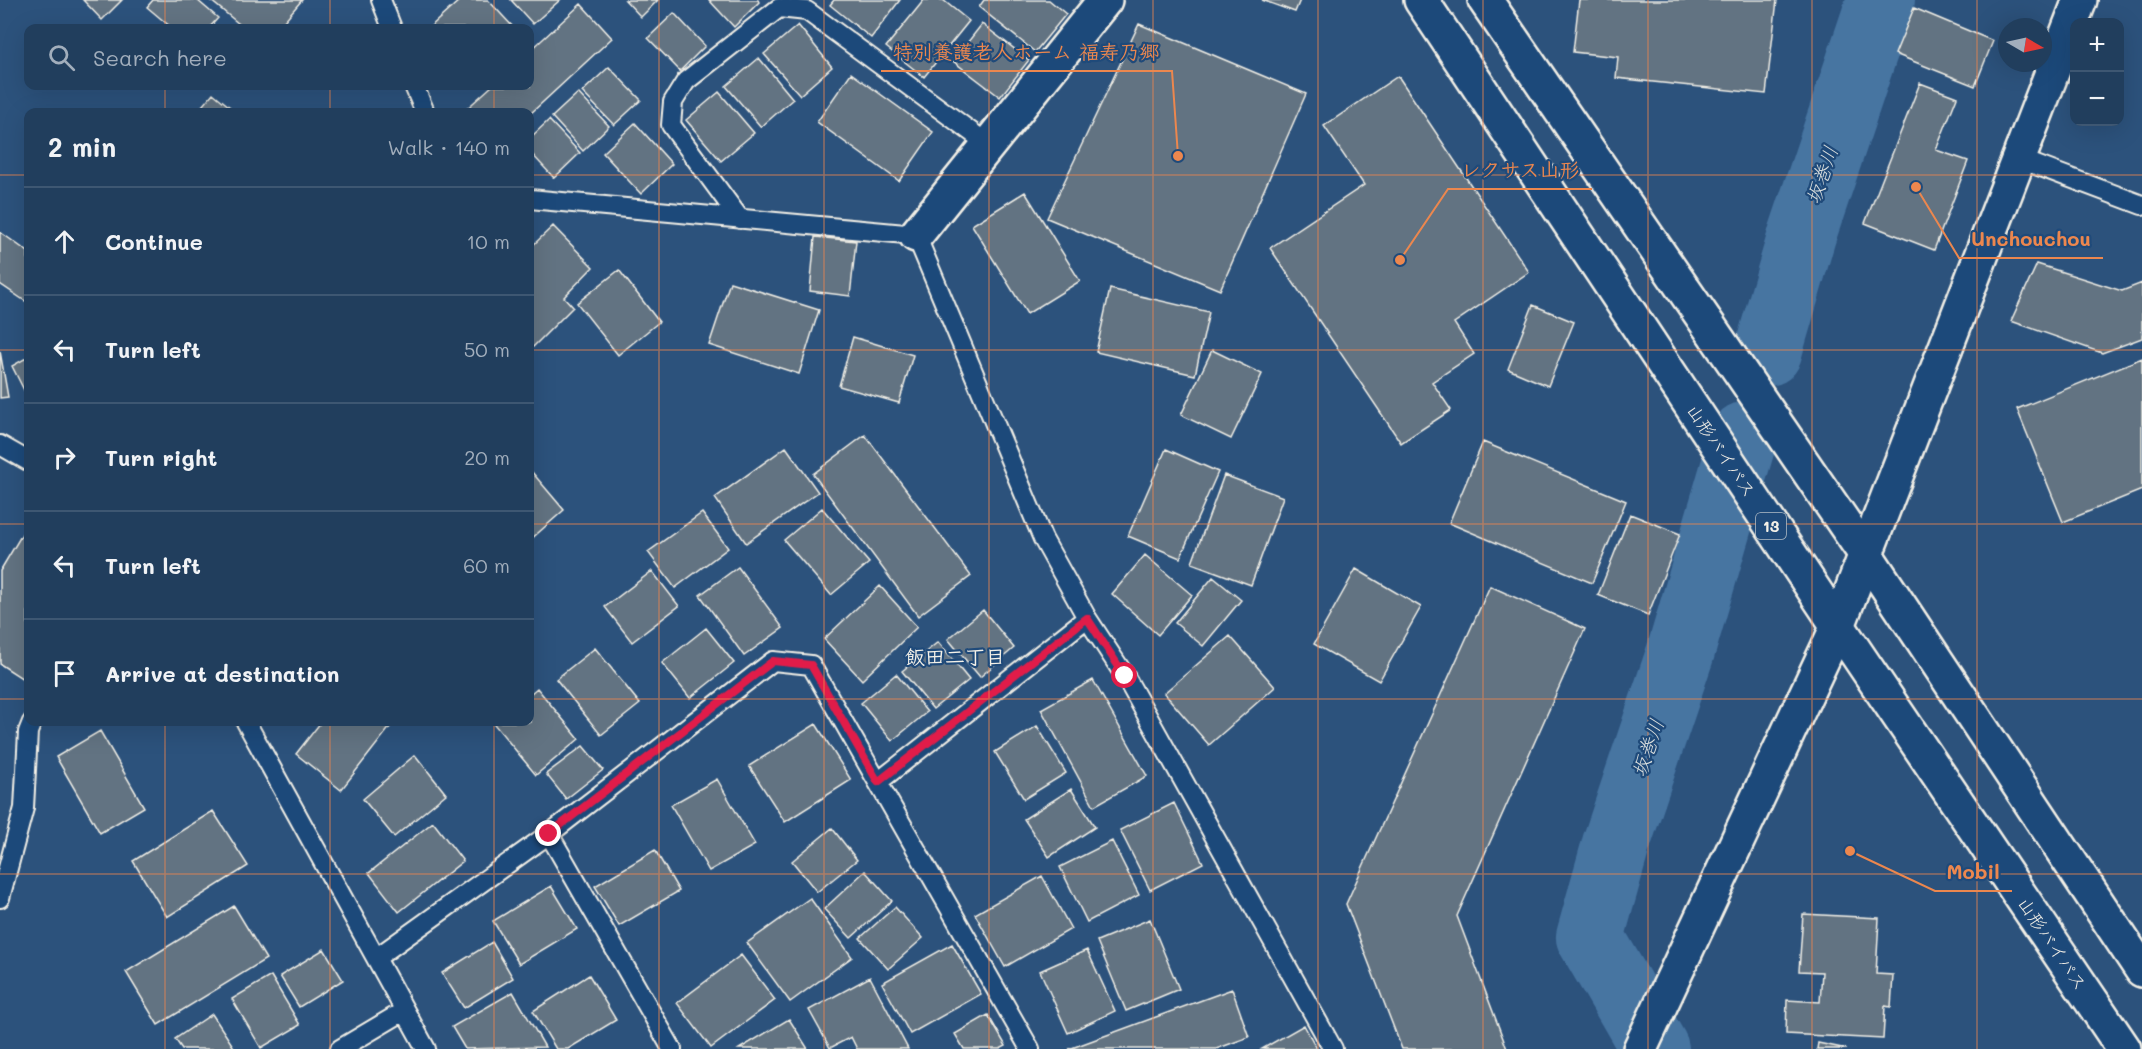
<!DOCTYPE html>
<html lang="en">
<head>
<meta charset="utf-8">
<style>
  body { margin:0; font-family:Mali,"Klee One",sans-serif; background:#294563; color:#f1f3f6 }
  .controls { position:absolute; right:18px; top:18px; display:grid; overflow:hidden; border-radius:12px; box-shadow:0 6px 24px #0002 }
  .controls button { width:54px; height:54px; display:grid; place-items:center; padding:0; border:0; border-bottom:2px solid #3e5772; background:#213e5d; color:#f1f3f6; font:30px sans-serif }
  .compass { position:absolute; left:1998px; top:18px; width:54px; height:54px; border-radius:50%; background:#213e5d; box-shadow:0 6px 24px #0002; rotate:99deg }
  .stop { position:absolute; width:18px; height:18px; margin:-14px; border:4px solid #e11d48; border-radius:50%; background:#fff }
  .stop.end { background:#e11d48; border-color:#fff; box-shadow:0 2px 6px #0008 }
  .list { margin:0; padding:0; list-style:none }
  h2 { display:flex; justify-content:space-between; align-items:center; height:78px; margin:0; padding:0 24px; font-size:26px }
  h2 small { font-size:20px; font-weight:400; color:#a2aebc }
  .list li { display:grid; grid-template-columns:39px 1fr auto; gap:18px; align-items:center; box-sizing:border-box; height:108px; padding:0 24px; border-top:2px solid #3e5772 }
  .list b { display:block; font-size:22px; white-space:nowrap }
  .list em { font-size:20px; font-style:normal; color:#a2aebc }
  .icon { flex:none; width:33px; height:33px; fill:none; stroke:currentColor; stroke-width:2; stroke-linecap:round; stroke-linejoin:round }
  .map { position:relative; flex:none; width:2142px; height:1049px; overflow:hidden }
  .search { position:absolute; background:#213e5d; box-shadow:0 6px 24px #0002; left:24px; top:24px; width:510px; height:66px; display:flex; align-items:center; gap:15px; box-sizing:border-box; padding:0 21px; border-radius:12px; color:#a2aebc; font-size:22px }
  .panel { position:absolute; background:#213e5d; box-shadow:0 6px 24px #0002; left:24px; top:108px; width:510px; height:618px; border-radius:12px }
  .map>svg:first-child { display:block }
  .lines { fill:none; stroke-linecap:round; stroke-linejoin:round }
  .river { stroke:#4674a1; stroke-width:68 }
  .building { fill:#627382; stroke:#f4f1e8; stroke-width:1.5 }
  .lane-casing { stroke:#f4f1e8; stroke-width:22 }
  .street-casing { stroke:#f4f1e8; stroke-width:38 }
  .secondary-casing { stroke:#f4f1e8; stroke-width:38 }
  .highway-casing { stroke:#f4f1e8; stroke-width:38 }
  .lane { stroke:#1f4a7a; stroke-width:18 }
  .street { stroke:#1f4a7a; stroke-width:33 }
  .secondary { stroke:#1f4a7a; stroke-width:33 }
  .highway { stroke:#1f4a7a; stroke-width:33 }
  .route { stroke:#e11d48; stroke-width:8 }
  .grid { fill:none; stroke:#ec874e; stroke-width:1.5; stroke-opacity:0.55 }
  .labels { text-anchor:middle; stroke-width:4.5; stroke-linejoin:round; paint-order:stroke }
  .shield { fill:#1f4a7a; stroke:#b4bfc7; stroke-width:1.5 }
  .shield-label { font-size:16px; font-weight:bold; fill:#f4f1e8 }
  .street-label { font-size:18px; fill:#f4f1e8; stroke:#1f4a7a }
  .water-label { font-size:20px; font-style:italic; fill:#dadedd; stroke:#1f4a7a }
  .neighbourhood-label { font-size:20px; font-weight:bold; fill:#f4f1e8; stroke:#1f4a7a }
  .leader { fill:none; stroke:#ec874e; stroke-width:2 }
  .callout-dot { fill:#ec874e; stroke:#1f4a7a; stroke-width:2 }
  .callout-label { font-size:20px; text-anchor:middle; font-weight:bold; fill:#ec874e; stroke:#1f4a7a; stroke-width:4.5; stroke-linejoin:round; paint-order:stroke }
</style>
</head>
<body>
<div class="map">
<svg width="2142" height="1049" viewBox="0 0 2142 1049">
  <rect width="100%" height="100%" fill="#2c527c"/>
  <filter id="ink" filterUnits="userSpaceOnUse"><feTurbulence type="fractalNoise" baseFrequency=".0167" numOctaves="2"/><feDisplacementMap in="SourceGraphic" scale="12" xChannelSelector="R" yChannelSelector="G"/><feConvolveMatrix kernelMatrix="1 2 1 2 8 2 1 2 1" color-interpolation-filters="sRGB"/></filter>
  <g filter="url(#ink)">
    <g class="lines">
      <path class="river" d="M 1768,352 L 1802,235 L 1881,0
        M 1655,1049 L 1590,937 L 1616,844 L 1680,654 L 1744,436"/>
    </g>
    <path class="building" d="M 83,0 L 122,0 L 102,20 Z
      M 153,0 L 197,0 L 218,18 L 209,28 L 172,28 L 147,7 Z
      M 210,0 L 302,0 L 278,28 L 244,28 Z
      M 460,0 L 488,0 L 514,28 L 429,28 Z
      M 511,0 L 560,0 L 533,24 Z
      M 625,0 L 658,0 L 641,17 Z
      M 709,0 L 758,0 L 759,2 L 734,27 Z
      M 834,0 L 900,0 L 871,38 L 830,5 Z
      M 924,0 L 943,0 L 969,21 L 924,77 L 886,47 Z
      M 984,0 L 1049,0 L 1066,14 L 1035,52 L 979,7 Z
      M 1262,0 L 1300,0 L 1295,12 Z
      M 1579,0 L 1777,0 L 1766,94 L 1616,78 L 1618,57 L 1573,52 Z
      M 581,4 L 612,38 L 530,114 L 463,112 L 492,86 L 530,86 L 530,51 Z
      M 1914,8 L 1993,41 L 1975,86 L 1895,54 Z
      M 674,13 L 705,46 L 680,71 L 648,38 Z
      M 982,24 L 1029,60 L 1000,97 L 953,61 Z
      M 1139,24 L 1306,94 L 1220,290 L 1047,218 Z
      M 798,25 L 832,67 L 800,95 L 764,54 Z
      M 759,58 L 793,99 L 761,127 L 726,86 Z
      M 609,67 L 641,100 L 614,125 L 582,92 Z
      M 851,73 L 933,132 L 899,181 L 817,122 Z
      M 1398,76 L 1529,272 L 1454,323 L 1474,354 L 1432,382 L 1451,410 L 1401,443 L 1270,248 L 1364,185 L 1324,126 Z
      M 1920,83 L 1957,97 L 1936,150 L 1968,161 L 1934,250 L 1865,223 Z
      M 719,92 L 754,133 L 721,161 L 686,120 Z
      M 213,93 L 236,112 L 197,112 Z
      M 578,93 L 609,126 L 583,151 L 552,117 Z
      M 549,120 L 580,153 L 554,178 L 530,152 L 530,138 Z
      M 635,123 L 672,164 L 641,194 L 603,153 Z
      M 1025,192 L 1080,281 L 1027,314 L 972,225 Z
      M 553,226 L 593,267 L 564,297 L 573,307 L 530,350 L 530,248 Z
      M 0,232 L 28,252 L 28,297 L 25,301 L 0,284 Z
      M 815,237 L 856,241 L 850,296 L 810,291 Z
      M 2037,264 L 2122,291 L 2142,283 L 2142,338 L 2102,353 L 2011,321 Z
      M 619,270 L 659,322 L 618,355 L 577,303 Z
      M 730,282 L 819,310 L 799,374 L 709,345 Z
      M 1110,289 L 1209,312 L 1195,375 L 1096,352 Z
      M 1533,305 L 1574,322 L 1548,386 L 1508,369 Z
      M 853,337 L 913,355 L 899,403 L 839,386 Z
      M 1212,350 L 1262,374 L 1231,439 L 1181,415 Z
      M 0,351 L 8,397 L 0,398 Z
      M 28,357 L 28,398 L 12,366 Z
      M 2142,358 L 2142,490 L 2063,522 L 2017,409 Z
      M 865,435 L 971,576 L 918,616 L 813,474 Z
      M 1483,442 L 1626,501 L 1592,583 L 1449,523 Z
      M 786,447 L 818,492 L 746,543 L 715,498 Z
      M 1166,449 L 1218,472 L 1180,558 L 1128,536 Z
      M 531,471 L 564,510 L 530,540 L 530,472 Z
      M 1224,475 L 1283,497 L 1251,585 L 1192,563 Z
      M 822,508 L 869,563 L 831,595 L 784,540 Z
      M 702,513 L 728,548 L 675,588 L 648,552 Z
      M 1630,514 L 1680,534 L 1648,615 L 1598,595 Z
      M 28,524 L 28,670 L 23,679 L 0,664 L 0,571 Z
      M 1145,555 L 1192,595 L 1158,635 L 1112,594 Z
      M 738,567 L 783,628 L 744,656 L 700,595 Z
      M 1356,569 L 1421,607 L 1379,681 L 1314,644 Z
      M 652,571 L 679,606 L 632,642 L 605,607 Z
      M 1213,577 L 1241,600 L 1203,646 L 1175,623 Z
      M 880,586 L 917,627 L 862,680 L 824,639 Z
      M 1490,586 L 1585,629 L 1457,916 L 1507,1049 L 1402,1049 L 1346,904 Z
      M 983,610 L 1014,648 L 980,677 L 948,639 Z
      M 706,628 L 734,663 L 690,698 L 662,663 Z
      M 1230,636 L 1275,687 L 1209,745 L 1164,693 Z
      M 938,642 L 969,680 L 933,709 L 902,671 Z
      M 595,648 L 640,704 L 601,735 L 556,679 Z
      M 896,674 L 927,712 L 892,741 L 861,703 Z
      M 1093,680 L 1147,776 L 1094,806 L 1041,709 Z
      M 537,688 L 579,739 L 536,775 L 494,724 L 497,722 L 530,722 L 530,694 Z
      M 321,722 L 394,722 L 341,790 L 296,754 Z
      M 816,724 L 851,780 L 785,822 L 749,766 Z
      M 1037,726 L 1066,773 L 1024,799 L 995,752 Z
      M 100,731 L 144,807 L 100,833 L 56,757 Z
      M 583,746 L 603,770 L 566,799 L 546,774 Z
      M 415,755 L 446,794 L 394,837 L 363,799 Z
      M 717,779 L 755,845 L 709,871 L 671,805 Z
      M 1071,789 L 1095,827 L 1049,857 L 1024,819 Z
      M 1174,803 L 1203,863 L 1150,890 L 1120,830 Z
      M 213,811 L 248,866 L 167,917 L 133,861 Z
      M 433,822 L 463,861 L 399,912 L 369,873 Z
      M 832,828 L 857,860 L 817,892 L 792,861 Z
      M 1112,841 L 1139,895 L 1087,922 L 1060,867 Z
      M 655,850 L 679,891 L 619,926 L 595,886 Z
      M 865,871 L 892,901 L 851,938 L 824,909 Z
      M 1042,876 L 1071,929 L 1005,967 L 975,914 Z
      M 551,886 L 577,929 L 519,964 L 493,921 Z
      M 810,898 L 852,957 L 790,1002 L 747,943 Z
      M 234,906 L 266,959 L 158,1025 L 126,972 Z
      M 895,907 L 923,938 L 888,969 L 860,938 Z
      M 1803,914 L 1879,918 L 1876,974 L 1893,975 L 1891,1007 L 1885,1006 L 1883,1039 L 1786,1034 L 1787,1000 L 1820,1002 L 1822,972 L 1799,971 Z
      M 1150,919 L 1179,989 L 1126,1011 L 1097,941 Z
      M 492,942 L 513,978 L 464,1008 L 442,973 Z
      M 952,944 L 981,994 L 910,1034 L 882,983 Z
      M 324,949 L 343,980 L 299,1007 L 280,976 Z
      M 1087,950 L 1115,1011 L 1068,1033 L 1040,971 Z
      M 741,955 L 775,1000 L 711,1048 L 677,1003 Z
      M 589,975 L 616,1020 L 568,1049 L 556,1049 L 533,1011 Z
      M 271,976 L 300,1025 L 261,1048 L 232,999 Z
      M 870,977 L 908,1049 L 857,1049 L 851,1037 L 830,1048 L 809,1010 Z
      M 1232,989 L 1249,1037 L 1216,1049 L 1069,1049 Z
      M 513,992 L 545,1047 L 465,1049 L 452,1027 Z
      M 212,1014 L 235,1049 L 182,1049 L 175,1039 Z
      M 988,1015 L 1006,1046 L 1000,1049 L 964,1049 L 955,1034 Z
      M 789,1019 L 808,1049 L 739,1049 Z
      M 1304,1025 L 1317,1049 L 1262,1049 Z
      M 1818,1043 L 1847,1049 L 1817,1049 Z"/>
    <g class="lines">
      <g class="lane-casing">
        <path id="lane" d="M 381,0 L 392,28
          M 414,86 L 425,112
          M 2020,159 L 2142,205
          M 530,199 L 916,235 L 1043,539 L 1087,618 L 1125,676 L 1333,1049
          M 740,219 L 671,125 L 673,102 L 686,81 L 779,8 L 807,11 L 989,145
          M 0,445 L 28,461
          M 246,722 L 426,1049
          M 878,782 L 1087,618
          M 549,834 L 672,1049
          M 0,898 L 24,808 L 28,732 L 32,722
          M 376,958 L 549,834 L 773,661 L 811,665 L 1030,1049
          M 340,1049 L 404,1011"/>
      </g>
      <g class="street-casing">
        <path id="street" d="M 916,235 L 1105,0"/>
      </g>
      <g class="secondary-casing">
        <path id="secondary" d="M 1640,1049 L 1838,626 L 2080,0"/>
      </g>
      <g class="highway-casing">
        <path id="highway" d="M 1421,0 L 1838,626 L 2124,1049
          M 1485,0 L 1866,555 L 2142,970"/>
      </g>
      <use href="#lane" class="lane"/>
      <use href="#street" class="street"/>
      <use href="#secondary" class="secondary"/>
      <use href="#highway" class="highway"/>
    </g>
  </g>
  <g class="lines" filter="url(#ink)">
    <path class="route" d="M 549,834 L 773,661 L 811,665 L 878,782 L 1087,618 L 1125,676"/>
  </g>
  <path class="grid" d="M 165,0 L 165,28M 330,0 L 330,28M 494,0 L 494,28M 659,0 L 659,1049M 824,0 L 824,1049M 989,0 L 989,1049M 1153,0 L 1153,1049M 1318,0 L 1318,1049M 1483,0 L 1483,1049M 1648,0 L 1648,1049M 1812,0 L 1812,1049M 1977,0 L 1977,1049M 165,86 L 165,112M 330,86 L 330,112M 494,86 L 494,112M 0,175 L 28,175M 530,175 L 2142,175M 0,350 L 28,350M 530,350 L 2142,350M 0,524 L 28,524M 530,524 L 2142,524M 0,699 L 28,699M 530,699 L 2142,699M 165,722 L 165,1049M 330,722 L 330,1049M 494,722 L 494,1049M 0,874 L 2142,874"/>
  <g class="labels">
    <rect class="shield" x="1756" y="513" width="30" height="26" rx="4.5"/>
    <g class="shield-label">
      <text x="1771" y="532">13</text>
    </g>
    <g class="street-label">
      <text transform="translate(1721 451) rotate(56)" y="6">山形バイパス</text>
      <text transform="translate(2052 944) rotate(56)" y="6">山形バイパス</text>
    </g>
    <g class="water-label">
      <text transform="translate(1822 175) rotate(-71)" y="7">坂巻川</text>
      <text transform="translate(1648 748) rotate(-71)" y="7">坂巻川</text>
    </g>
    <g class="neighbourhood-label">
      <text x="955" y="664">飯田二丁目</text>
    </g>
  </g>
  <path class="leader" d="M1178 156L1172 71H881M1400 260L1448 189H1592M1916 187L1959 258H2103M1850 851L1935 891H2012"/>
  <g class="callout-dot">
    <circle cx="1178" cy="156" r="6"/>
    <circle cx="1400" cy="260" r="6"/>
    <circle cx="1916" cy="187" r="6"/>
    <circle cx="1850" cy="851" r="6"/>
  </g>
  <g class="callout-label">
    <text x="1026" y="59">特別養護老人ホーム 福寿乃郷</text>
    <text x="1520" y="177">レクサス山形</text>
    <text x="2031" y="246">Unchouchou</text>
    <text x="1973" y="879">Mobil</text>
  </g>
</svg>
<div class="controls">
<button>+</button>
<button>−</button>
</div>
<svg class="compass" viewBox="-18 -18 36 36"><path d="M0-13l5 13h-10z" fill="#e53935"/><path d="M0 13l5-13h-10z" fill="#a2aebc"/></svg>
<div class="stop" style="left:1125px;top:676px"></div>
<div class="stop end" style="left:549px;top:834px"></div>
<div class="search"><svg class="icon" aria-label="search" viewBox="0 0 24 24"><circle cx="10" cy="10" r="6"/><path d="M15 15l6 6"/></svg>Search here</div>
<section class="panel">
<h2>2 min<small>Walk · 140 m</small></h2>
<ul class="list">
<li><svg class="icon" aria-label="ahead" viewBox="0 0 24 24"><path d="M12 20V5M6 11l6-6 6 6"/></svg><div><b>Continue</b></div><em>10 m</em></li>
<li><svg class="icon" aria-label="left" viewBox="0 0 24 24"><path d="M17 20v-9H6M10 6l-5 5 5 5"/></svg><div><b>Turn left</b></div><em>50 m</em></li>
<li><svg class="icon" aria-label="right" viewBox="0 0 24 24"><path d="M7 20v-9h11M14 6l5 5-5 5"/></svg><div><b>Turn right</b></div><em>20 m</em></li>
<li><svg class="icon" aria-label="left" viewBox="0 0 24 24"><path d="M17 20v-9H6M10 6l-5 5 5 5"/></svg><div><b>Turn left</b></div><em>60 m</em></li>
<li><svg class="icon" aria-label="arrive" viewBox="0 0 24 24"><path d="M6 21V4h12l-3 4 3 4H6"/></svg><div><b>Arrive at destination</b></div></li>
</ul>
</section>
</div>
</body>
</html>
